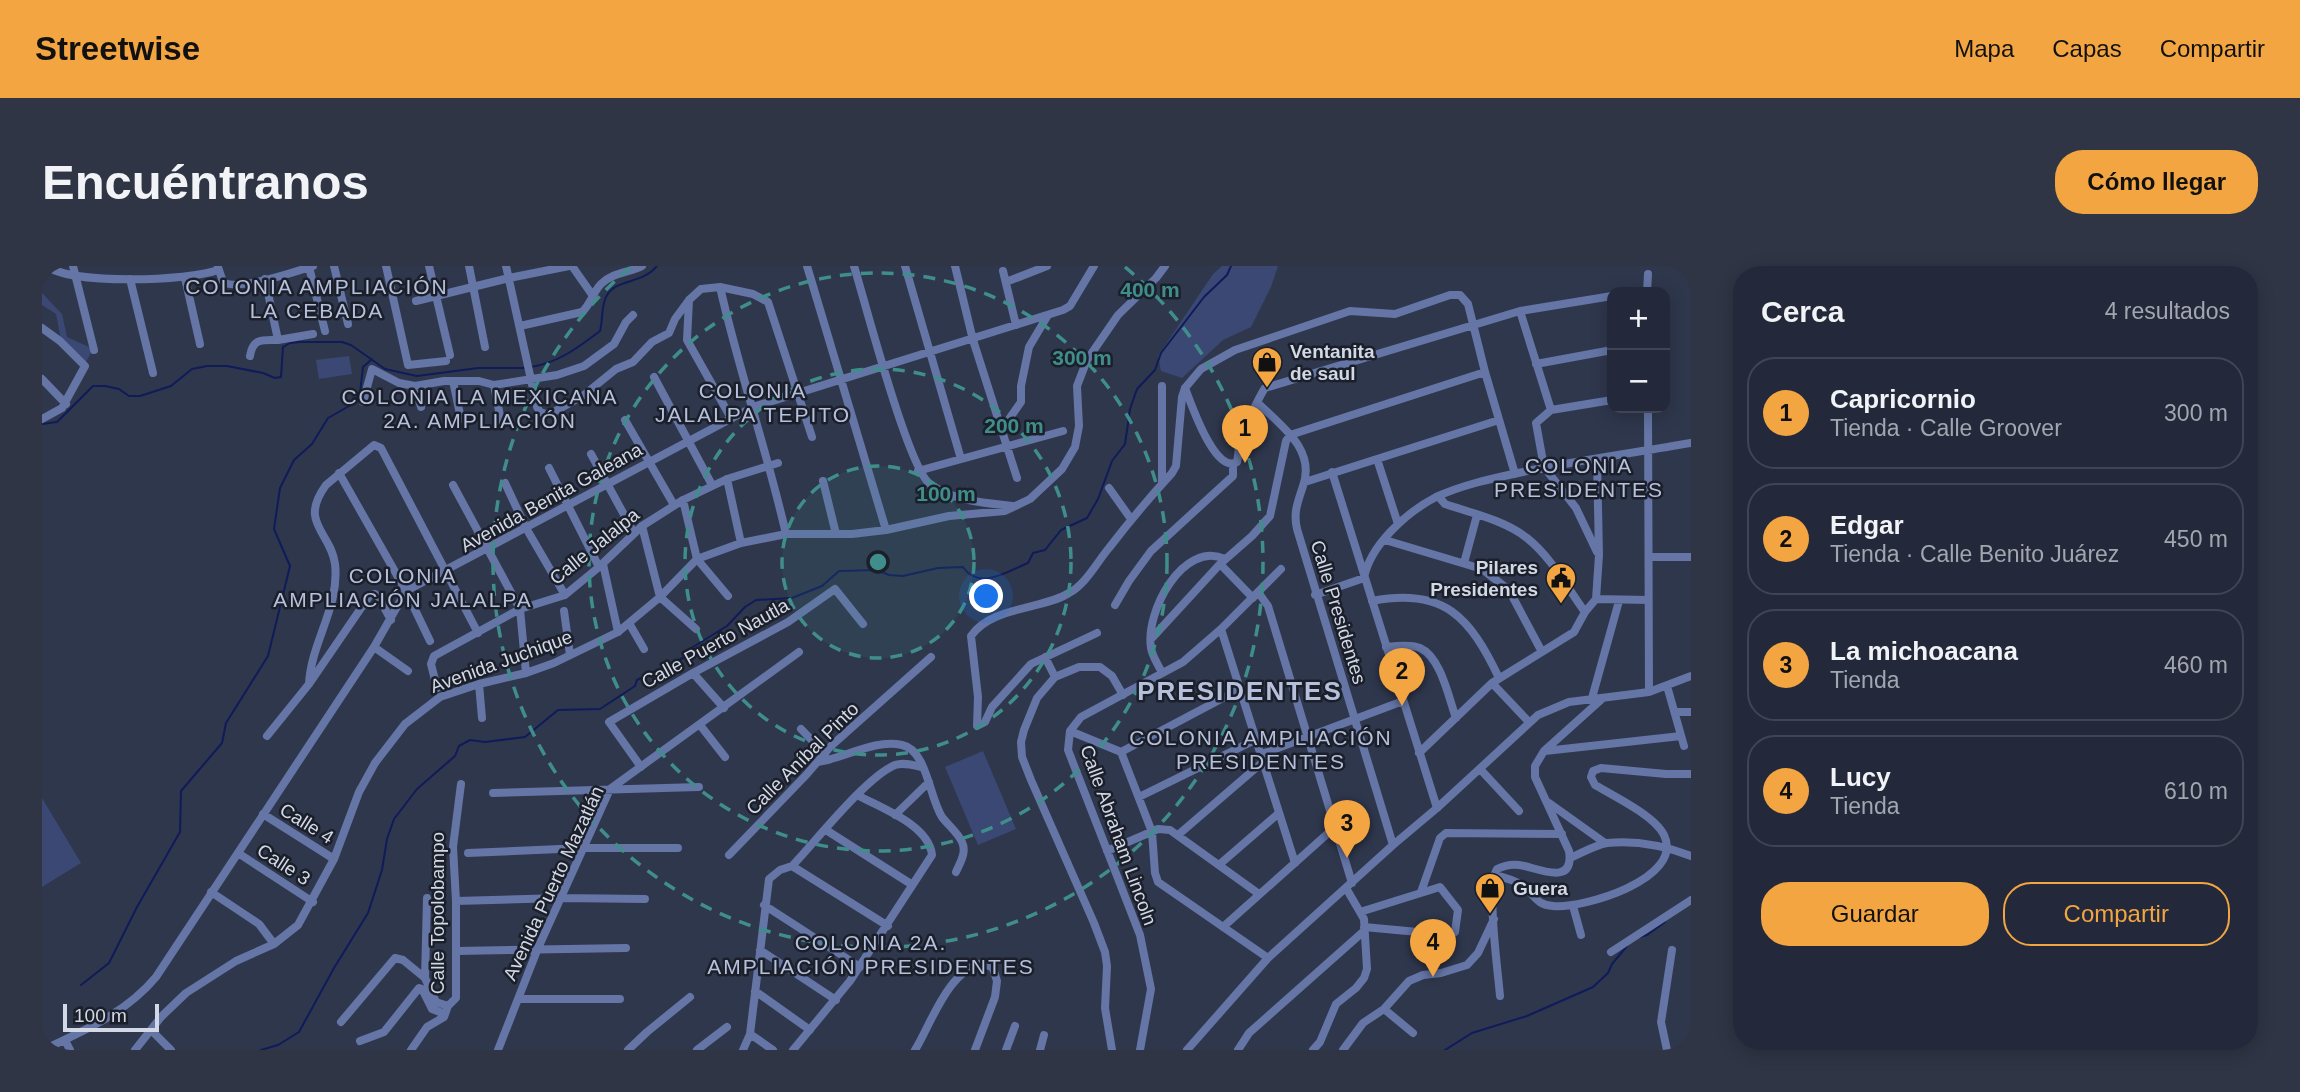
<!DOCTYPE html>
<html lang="es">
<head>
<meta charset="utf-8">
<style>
  body { margin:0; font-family:Helvetica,sans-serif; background:#2f3545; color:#f1f3f6 }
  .controls { position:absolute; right:21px; top:21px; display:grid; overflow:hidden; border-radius:14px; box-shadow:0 4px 18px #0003 }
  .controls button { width:63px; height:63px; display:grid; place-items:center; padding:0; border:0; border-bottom:2px solid #404554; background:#23293a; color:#f1f3f6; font:35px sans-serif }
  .scale { position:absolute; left:21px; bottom:18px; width:96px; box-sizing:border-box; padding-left:7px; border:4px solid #d2d8e6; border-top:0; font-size:19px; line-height:24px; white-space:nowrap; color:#d2d8e6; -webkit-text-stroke:5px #1b1f29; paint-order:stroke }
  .you { position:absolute; left:945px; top:331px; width:24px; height:24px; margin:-18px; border:5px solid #fff; border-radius:50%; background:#1a73e8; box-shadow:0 0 0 10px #1a73e833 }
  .badge { display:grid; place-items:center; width:46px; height:46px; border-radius:50%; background:#f2a541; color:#111; font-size:23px; font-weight:700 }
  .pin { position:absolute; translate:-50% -58px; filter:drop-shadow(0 2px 4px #0008) }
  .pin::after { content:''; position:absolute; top:37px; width:24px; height:21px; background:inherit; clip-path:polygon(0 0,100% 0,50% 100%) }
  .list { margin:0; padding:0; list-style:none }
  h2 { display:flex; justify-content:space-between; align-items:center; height:91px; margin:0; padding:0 28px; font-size:30px }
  h2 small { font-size:23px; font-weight:400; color:#a3a6af }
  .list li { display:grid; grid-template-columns:46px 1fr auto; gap:21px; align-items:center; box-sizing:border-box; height:112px; margin:0 14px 14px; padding:0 14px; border:2px solid #404554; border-radius:28px }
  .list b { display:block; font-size:26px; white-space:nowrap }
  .list p { margin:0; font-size:23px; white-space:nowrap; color:#a3a6af }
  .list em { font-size:23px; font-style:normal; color:#a3a6af }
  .actions { display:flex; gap:14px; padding:21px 28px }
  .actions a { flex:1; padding:16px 0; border:2px solid #f2a541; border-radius:28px; text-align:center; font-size:24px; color:#f2a541 }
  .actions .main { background:#f2a541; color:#111 }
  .map { position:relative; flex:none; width:1649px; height:784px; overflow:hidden; border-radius:28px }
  header { display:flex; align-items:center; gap:42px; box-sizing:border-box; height:98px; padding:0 35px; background:#f2a541; color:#111 }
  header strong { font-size:33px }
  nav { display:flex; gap:38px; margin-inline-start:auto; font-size:24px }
  .intro { display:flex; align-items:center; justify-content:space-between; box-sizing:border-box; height:168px; padding:0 42px }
  h1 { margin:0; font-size:49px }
  .button { padding:18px 32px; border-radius:28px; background:#f2a541; color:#111; font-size:24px; font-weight:700 }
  main { display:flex; gap:42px; padding:0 42px }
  aside { flex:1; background:#23293a; border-radius:28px; box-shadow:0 4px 18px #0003 }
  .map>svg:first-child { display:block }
  .green { fill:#3a4873 }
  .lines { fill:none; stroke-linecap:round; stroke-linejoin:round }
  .stream { stroke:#101b5a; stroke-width:2 }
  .minor { stroke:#6475a6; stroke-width:8 }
  .ring { fill:none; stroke:#408e8c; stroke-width:3.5; stroke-dasharray:12 9 }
  .labels { text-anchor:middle; stroke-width:5; stroke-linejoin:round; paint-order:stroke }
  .poi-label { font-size:19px; font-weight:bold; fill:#d2d8e6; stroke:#1b1f29; text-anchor:start }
  .street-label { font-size:19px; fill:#d2d8e6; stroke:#1b1f29 }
  .neighbourhood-label { font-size:21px; letter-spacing:2px; fill:#b6c0dc; stroke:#1b1f29 }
  .district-label { font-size:26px; font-weight:bold; letter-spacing:2px; fill:#b6c0dc; stroke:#1b1f29 }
  .centre { fill:#408e8c; stroke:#1b1f29; stroke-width:3.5 }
  .ring-label { font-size:21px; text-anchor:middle; font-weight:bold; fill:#408e8c; stroke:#1b1f29; stroke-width:5; stroke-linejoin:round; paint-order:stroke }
</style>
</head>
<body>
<header>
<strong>Streetwise</strong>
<nav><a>Mapa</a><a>Capas</a><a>Compartir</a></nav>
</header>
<div class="intro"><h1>Encuéntranos</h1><a class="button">Cómo llegar</a></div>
<main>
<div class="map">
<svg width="1649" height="784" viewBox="0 0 1649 784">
  <rect width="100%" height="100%" fill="#2f374d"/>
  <path class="green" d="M 1180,0 L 1236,0 L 1229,21 L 1209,61 L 1181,74 L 1140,112 L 1119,105 L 1116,90 L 1171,8 Z
    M 0,27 L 20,48 L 25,71 L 47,81 L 50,85 L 43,98 L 19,74 L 14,48 L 0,39 Z
    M 307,90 L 310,108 L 277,113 L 274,94 Z
    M 941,485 L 974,563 L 936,579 L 903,501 Z
    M 0,532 L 39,597 L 0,621 Z"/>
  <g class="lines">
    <path class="stream" d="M 489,101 C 516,97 537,81 558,65 C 561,54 559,41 564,31 C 573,12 600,19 615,0
      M 0,158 L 15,156 L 51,120 L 63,120 L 77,123 L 87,130 L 98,130 L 129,120 L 150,103 L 165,100 L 185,100 L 221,107 L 233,112 L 239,111 L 241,81 L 248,77 L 258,76 L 300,76 L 309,79 L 343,103 L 375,110 L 436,102 L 483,102
      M 1598,671 L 1605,669 L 1623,656
      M 39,719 L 67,697 L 95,641 L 138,566 L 139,525 L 180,477 L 184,457 L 226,390 L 248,300 L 232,263 L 238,222 L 252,194 L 270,178 L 286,152 L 309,139 L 318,127 L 321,101 L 330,93
      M 219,784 L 236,779 L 257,766 L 292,702 L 326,647 L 340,604 L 345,573 L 352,553 L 375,523 L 413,490 L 417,480 L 428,474 L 443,476 L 483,471 L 516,444 L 558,443 L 593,420 L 595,414 L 641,392 L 646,384 L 685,360 L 703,341 L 714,334 L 750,332 L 780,320 L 797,305 L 835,304 L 847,309 L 861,310 L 896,302 L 921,301 C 937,325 966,305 986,297 L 991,287 L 1003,284 L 1019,264 L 1045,252 L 1056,233 L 1070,195 L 1083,178 L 1088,143 L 1095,123 L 1113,104 L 1119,87 L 1162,31 L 1185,9 L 1189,0
      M 1403,784 L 1430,767 L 1485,750 L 1551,721 L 1566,707 L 1570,698 L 1585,680"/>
    <path class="minor" d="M 5,0 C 29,19 147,15 176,4
      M 31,0 L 52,84
      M 292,0 L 306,58
      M 344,0 L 366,99 L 404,95
      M 387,0 L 408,89
      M 427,0 L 443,81
      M 464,0 L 495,141 L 498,146 L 504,148 L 510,147 L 542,129 L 574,103 L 591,96 L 610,76 L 627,67 L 633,53 L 647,34 L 659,23 L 678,21 L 711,28 L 726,36 L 770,171
      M 530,0 L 551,30
      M 765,0 L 844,264
      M 812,0 C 823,36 866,202 888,218 C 911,235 943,237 971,240
      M 863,0 L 919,193
      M 913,0 L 931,74 L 975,212
      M 176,1 L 181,16 C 195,25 253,6 271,0
      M 267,1 L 283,65
      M 961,5 L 974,59
      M 143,12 L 158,78
      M 88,13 L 111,107
      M 964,16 L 1005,0
      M 678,21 C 697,105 725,185 744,268
      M 1605,26 L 1606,8
      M 647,34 L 645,74 L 689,152
      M 374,35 L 467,12 L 527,0
      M 1478,45 L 1509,144
      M 478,60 L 540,46 C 549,38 551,26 559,18 C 571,6 587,7 600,0
      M 0,62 L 18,75 L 43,100 L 20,142 L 0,153
      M 236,74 L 271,68
      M 208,90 C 211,72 220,74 236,74 L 223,13
      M 1494,98 L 1570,84
      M 612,111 L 670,219
      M 0,113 L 24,138
      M 411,115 L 419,153
      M 452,119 L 459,155
      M 373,120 L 379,141
      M 1143,122 C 1149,137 1173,209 1195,196 C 1197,188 1196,180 1198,173 C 1201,165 1219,127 1223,122 L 1478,45 L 1570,30
      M 321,136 L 330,103 L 357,117 L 373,120 L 402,115 L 437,115 L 452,119 L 515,109 L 542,100 L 572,78 L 584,56 L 591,49
      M 1216,137 C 1239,160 1274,183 1261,220 C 1256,236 1251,246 1255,263 L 1351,579
      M 1606,142 L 1607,426
      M 583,154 L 632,239
      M 960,163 L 979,136 L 979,120 L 987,81 L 1006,49
      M 549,188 L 592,267
      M 1335,193 L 1356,258
      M 507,202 L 557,301
      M 876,205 L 1021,165
      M 1290,206 L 1395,542
      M 297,207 L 364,325 L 388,375
      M 685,213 L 699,277
      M 781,215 L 794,268
      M 1263,216 L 1457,154
      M 463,217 L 484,262 L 523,329
      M 1120,218 L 1120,120
      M 411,219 L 478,343 L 484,407
      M 1067,222 L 1089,253
      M 1396,230 L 1403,238 C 1429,247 1462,254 1485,272 C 1509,291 1525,321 1543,346
      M 641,234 L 655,293 L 686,330
      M 600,260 L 618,331 L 654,363
      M 1343,274 L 1440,303 L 1467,324 L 1500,386
      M 1555,286 L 1534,242 L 1502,201 L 1494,157 L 1509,144 L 1570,134
      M 1607,291 L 1649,291
      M 1422,297 L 1435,249
      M 561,298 L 576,366
      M 1178,298 L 1211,332
      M 1322,312 C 1328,279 1365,246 1394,231 C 1420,219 1448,213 1476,207 C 1533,195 1591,187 1649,177
      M 1216,326 L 1226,340 L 1310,617
      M 1273,329 L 1322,312
      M 1554,333 L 1606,334
      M 1330,335 C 1402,321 1428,351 1457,412
      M 1073,339 L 1087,315 L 1109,285 L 1191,210 L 1191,198
      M 522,345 L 528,389
      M 587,357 L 602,383
      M 1179,363 L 1253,597
      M 1055,367 L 989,398 L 950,441 L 943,456 L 935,460 L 936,431 L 929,370 C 950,340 1000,344 1027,327 C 1044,318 1055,296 1067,282 C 1087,256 1108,231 1130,207 L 1134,200 L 1140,131 L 1143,122 L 1159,103 L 1193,84 L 1308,45 L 1353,48 L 1408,29 L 1418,29 L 1426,38 L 1443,106 L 1473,208
      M 1110,372 L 1178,298 L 1210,270 L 1228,250 L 1244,175 L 1248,169 L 1443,106
      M 332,381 L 366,405
      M 1344,381 C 1354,380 1368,378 1378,382 C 1399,391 1407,433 1414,452
      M 1003,391 L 1013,411
      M 651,407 L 682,442
      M 1120,407 C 1117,400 1110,390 1109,382 C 1103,346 1141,274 1183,293
      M 1450,417 L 1487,456
      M 267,418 C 269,376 298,341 293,298 C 289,266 256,257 284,219 L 332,179 L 339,182 L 436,367
      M 437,418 L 440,452
      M 1625,420 L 1642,480
      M 395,422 L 389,398 L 392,390 L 478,343 L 523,329 L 557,301 L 600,260 L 641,234 L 685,213 L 736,197
      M 1550,432 L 1577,335
      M 1633,446 L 1649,446
      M 658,459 L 683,491
      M 759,463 L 783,488
      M 1028,465 L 1079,486
      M 225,470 L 267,418 L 328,329 L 333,328 L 336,330 L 349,354
      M 1503,485 L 1639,470
      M 1079,486 L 1110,566 L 1113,607 L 1116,616 L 1226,692
      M 1079,486 L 1198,423
      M 1377,487 L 1450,417 L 1532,366 L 1543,346 L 1554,333 L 1557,289 L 1555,193
      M 1220,488 L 1361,435
      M 776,496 C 804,492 831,473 860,479 C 885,484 887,531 900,551 C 906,559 916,567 920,576 C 925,586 918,597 914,606
      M 599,501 L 567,456 L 651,407 L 746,356 L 793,323 L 821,358
      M 1438,503 L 1477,545
      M 451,527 L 657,521
      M 1097,531 L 1215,473
      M 1507,537 L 1563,577
      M 221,548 L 292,593
      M 853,549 L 887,516
      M 784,564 L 869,618
      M 1136,569 L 1222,495
      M 1065,585 L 1116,563 L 1128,564 L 1217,628
      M 196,587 L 271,636
      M 426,587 L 541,582 L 636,582
      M 687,589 L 765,508 L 789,480 L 889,391
      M 1528,592 C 1540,587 1553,579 1565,577 C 1594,574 1623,580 1649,590
      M 1178,598 L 1237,547
      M 750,600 L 846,660
      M 1452,609 C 1461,611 1473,614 1481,620 C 1493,629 1494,639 1511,640 C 1540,643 1643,613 1622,569 C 1613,550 1572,530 1553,519 L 1549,511 L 1551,505 L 1559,502 L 1624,508 L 1649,508
      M 169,626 L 217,658 L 232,678
      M 1379,626 L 1398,572 L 1404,567 L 1520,568
      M 385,632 L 383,712 L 394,736 L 406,740
      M 414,635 L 519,632 L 603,633
      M 722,639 L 818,701
      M 1531,640 L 1539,669
      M 1318,646 L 1398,621 L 1416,644 L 1413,666 L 1408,669 L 1322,661
      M 1181,661 L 1293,561
      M 718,684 L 794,734
      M 415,685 L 584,682
      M 1569,686 L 1649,634
      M 713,725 L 768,764
      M 1458,730 C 1456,705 1444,621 1455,603 C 1461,600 1469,598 1477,599 C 1494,601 1533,622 1527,585 L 1493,511 L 1493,500 L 1502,485 L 1561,432
      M 476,733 L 578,733
      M 1342,743 L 1371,767
      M 299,756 L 353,692 L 361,694 L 383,712
      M 109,764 L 129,784
      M 708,768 L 731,784
      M 23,774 L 28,784
      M 318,775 L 342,766 L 377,722 L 380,723 L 390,743 L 403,748
      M 1,784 C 43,764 84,747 114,711 L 332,381 L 364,325 L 711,141 L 1021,44 L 1028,40 L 1052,0
      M 93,784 L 119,751 L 144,727 L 194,695 L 232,678 L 256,659 L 292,593 L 317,526 L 333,497 L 363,458 L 398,431 L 437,418 L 484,407 L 512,397 L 576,366 L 618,331 L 655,293 L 699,277 L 744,268 L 810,268 L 844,264 L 907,250 L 963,245 L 988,233 L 1020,203 L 1033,181 L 1037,160 L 1035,120 L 1045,94 L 1076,49 L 1114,12 L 1123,0
      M 369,784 L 385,761 L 402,751 L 406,740 L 414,732 L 414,635 L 411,581 L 419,518
      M 456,784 L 496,682 L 568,523 L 757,386
      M 586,784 L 605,766 L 648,731
      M 655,784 L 685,761
      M 701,784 L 708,768 L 727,613 L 738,604 L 750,600 C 774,575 824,511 853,499 C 861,496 871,499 880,501
      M 751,784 L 808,715 L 890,589 C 887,559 839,542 815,529
      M 873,784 C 889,758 906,704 941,697 L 951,702 L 955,715 L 953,731 L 933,784
      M 964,784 L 973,760
      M 998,784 L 1002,769
      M 1070,784 L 1063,742 L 1065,700 L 1063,686 L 1052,657 L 989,514 L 980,491 L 979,476 L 982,464 L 995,432 L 1013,411 L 1037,401 L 1058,401 L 1070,410 L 1081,429
      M 1098,784 L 1109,723 L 1098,669 L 1026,484 L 1028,465 L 1039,451 L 1141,396 L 1179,363 L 1239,303
      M 1145,784 L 1226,692 L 1351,579 L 1395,542 L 1496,449 L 1527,436 L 1607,426 L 1649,410
      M 1196,784 L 1207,767 L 1322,665
      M 1271,784 L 1278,776 L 1294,738 L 1314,722 L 1322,712 L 1325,703 L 1322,653 L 1304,622
      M 1301,784 L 1321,757 L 1342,743 L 1367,715 L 1381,709 L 1399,707 L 1425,699 L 1436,687 L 1452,653
      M 1625,784 L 1619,756 L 1630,684"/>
  </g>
  <circle cx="836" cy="296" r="96" fill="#408e8c" fill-opacity=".12"/>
  <g class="ring">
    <circle cx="836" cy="296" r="96"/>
    <circle cx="836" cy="296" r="193"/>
    <circle cx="836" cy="296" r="289"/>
    <path d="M1083 1A385 385 0 1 1 589 1"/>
  </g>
  <defs>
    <g id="shop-pin" transform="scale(1.575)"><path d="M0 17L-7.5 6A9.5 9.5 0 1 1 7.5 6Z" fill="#f2a541" stroke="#1b1f29"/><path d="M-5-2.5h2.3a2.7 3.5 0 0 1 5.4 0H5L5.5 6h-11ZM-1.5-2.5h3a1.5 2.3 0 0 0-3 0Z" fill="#111"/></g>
    <g id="civic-pin" transform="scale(1.575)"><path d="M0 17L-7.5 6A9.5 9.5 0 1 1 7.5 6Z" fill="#f2a541" stroke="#1b1f29"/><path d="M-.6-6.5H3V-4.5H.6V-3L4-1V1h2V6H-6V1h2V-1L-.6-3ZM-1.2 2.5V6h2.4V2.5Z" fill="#111"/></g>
  </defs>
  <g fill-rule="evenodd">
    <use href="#shop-pin" x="1225" y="96"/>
    <use href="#civic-pin" x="1519" y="312"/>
    <use href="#shop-pin" x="1448" y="622"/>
  </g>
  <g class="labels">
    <g class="poi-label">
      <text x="1248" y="92">Ventanita<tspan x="1248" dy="22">de saul</tspan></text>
      <text x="1496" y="308" text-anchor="end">Pilares<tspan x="1496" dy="22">Presidentes</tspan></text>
      <text x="1471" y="629">Guera</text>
    </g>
    <g class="street-label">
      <text transform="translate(509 231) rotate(-29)" y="7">Avenida Benita Galeana</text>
      <text transform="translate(552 280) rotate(-39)" y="7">Calle Jalalpa</text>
      <text transform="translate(1297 346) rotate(73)" y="7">Calle Presidentes</text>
      <text transform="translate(673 377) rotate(-29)" y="7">Calle Puerto Nautla</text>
      <text transform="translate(459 395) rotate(-20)" y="7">Avenida Juchique</text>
      <text transform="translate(760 492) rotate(-45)" y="7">Calle Aníbal Pinto</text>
      <text transform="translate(265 557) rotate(32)" y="7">Calle 4</text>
      <text transform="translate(1077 569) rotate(70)" y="7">Calle Abraham Lincoln</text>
      <text transform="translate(242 598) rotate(33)" y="7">Calle 3</text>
      <text transform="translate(511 617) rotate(-65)" y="7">Avenida Puerto Mazatlán</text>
      <text transform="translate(395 647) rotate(-90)" y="7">Calle Topolobampo</text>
    </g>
    <g class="neighbourhood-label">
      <text x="275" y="28">COLONIA AMPLIACIÓN<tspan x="275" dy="24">LA CEBADA</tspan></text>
      <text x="711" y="132">COLONIA<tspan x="711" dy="24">JALALPA TEPITO</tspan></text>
      <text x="438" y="138">COLONIA LA MEXICANA<tspan x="438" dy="24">2A. AMPLIACIÓN</tspan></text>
      <text x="1537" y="207">COLONIA<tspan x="1537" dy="24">PRESIDENTES</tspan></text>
      <text x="361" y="317">COLONIA<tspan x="361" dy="24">AMPLIACIÓN JALALPA</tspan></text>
      <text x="1219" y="479">COLONIA AMPLIACIÓN<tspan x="1219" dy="24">PRESIDENTES</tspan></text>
      <text x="829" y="684">COLONIA 2A.<tspan x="829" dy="24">AMPLIACIÓN PRESIDENTES</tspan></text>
    </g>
    <g class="district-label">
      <text x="1198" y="434">PRESIDENTES</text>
    </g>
  </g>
  <circle cx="836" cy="296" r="10" class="centre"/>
  <g class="ring-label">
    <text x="1108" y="31">400 m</text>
    <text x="1040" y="99">300 m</text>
    <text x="972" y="167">200 m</text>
    <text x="904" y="235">100 m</text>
  </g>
</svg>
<div class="controls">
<button>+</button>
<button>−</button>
</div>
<div class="scale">100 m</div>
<div class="you"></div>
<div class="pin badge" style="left:1203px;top:197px">1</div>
<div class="pin badge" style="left:1360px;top:440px">2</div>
<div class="pin badge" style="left:1305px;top:592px">3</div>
<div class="pin badge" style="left:1391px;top:711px">4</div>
</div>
<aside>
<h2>Cerca<small>4 resultados</small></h2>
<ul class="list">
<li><span class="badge">1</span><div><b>Capricornio</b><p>Tienda · Calle Groover</p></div><em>300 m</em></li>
<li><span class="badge">2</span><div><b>Edgar</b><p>Tienda · Calle Benito Juárez</p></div><em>450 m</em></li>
<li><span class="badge">3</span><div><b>La michoacana</b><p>Tienda</p></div><em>460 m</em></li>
<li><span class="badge">4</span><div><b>Lucy</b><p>Tienda</p></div><em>610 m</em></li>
</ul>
<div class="actions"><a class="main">Guardar</a><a>Compartir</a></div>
</aside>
</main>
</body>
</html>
